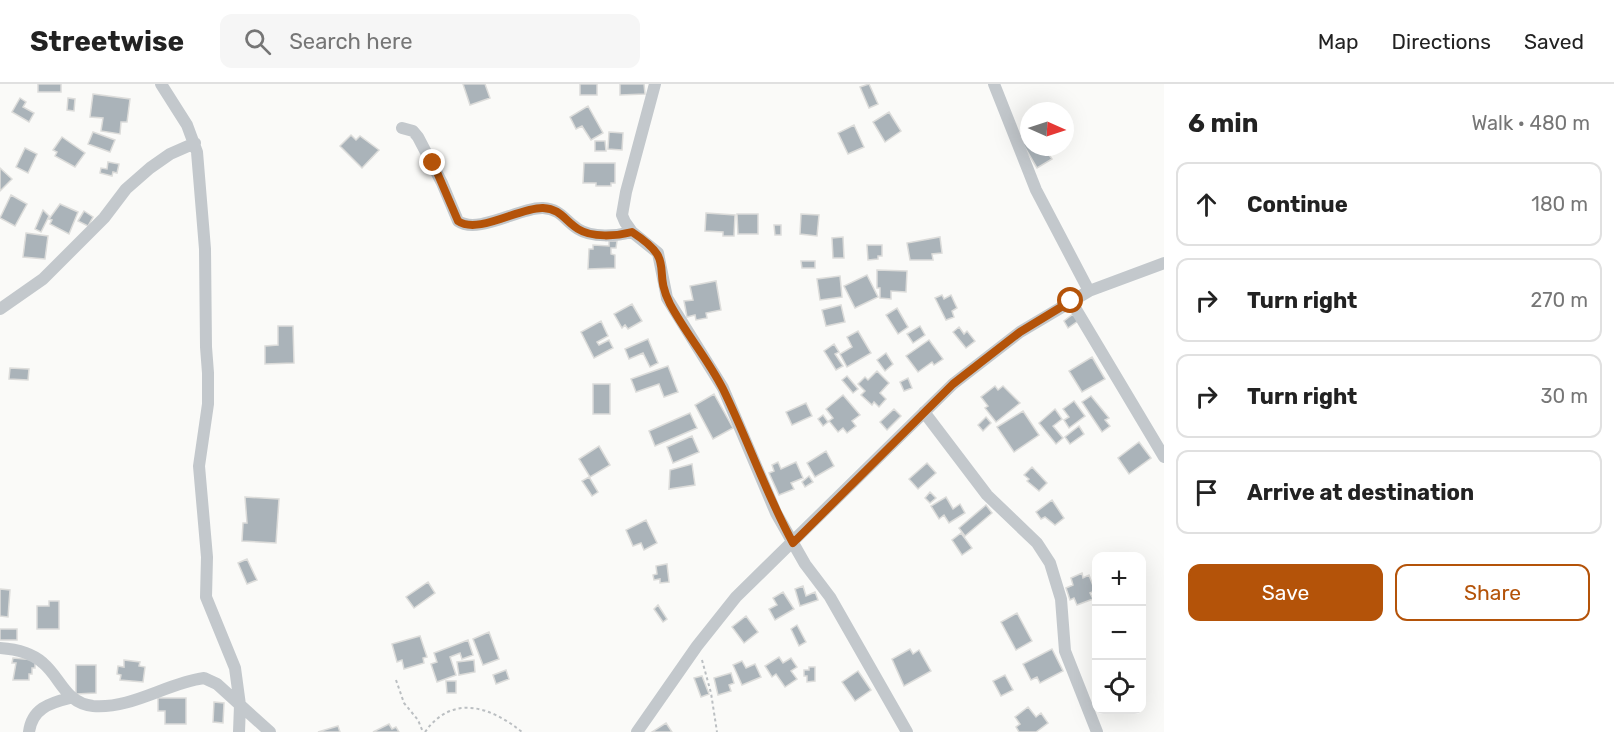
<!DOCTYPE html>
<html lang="en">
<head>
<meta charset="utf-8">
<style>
  body { margin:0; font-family:Rubik,sans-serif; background:#f6f6f6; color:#222 }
  .controls { position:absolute; right:18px; bottom:18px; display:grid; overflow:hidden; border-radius:12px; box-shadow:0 6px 24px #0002 }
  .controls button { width:54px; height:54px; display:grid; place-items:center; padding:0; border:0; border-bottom:2px solid #e0e0e0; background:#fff; color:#222; font:30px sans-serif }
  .compass { position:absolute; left:1020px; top:18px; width:54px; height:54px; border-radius:50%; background:#fff; box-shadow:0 6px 24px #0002; rotate:93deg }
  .stop { position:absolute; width:18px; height:18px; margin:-14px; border:4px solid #b45309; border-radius:50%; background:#fff }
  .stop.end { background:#b45309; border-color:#fff; box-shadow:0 2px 6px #0008 }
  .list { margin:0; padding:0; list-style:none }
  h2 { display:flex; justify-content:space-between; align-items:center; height:78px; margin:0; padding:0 24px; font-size:26px }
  h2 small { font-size:20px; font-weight:400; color:#767676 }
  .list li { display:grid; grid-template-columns:39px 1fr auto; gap:18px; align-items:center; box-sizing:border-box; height:84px; margin:0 12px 12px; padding:0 12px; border:2px solid #e0e0e0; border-radius:12px }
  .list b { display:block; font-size:22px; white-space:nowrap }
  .list em { font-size:20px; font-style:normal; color:#767676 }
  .actions { display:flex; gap:12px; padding:18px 24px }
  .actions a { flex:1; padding:14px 0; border:2px solid #b45309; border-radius:12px; text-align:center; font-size:21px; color:#b45309 }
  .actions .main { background:#b45309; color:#fff }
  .icon { flex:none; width:33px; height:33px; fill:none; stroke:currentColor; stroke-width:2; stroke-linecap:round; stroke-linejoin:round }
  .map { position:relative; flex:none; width:1164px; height:648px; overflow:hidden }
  header { display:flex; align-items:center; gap:36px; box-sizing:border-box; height:84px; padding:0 30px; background:#fff; border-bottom:2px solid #e0e0e0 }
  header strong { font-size:28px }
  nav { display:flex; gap:33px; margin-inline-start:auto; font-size:21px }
  .search { width:420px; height:54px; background:#f6f6f6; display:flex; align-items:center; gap:15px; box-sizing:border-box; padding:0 21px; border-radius:12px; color:#767676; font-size:22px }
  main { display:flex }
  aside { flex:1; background:#fff }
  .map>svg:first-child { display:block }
  .building { fill:#aab3b9; stroke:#dcdcda; stroke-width:1.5 }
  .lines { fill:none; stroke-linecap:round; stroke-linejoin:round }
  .path { stroke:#bbbfc2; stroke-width:2; stroke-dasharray:3 3; stroke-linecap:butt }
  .street { stroke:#c3c8cc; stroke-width:12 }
  .route { stroke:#b45309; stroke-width:8 }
</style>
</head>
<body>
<header>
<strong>Streetwise</strong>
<div class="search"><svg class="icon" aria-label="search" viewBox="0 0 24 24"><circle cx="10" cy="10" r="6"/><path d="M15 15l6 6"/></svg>Search here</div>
<nav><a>Map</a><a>Directions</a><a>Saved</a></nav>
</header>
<main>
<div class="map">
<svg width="1164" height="648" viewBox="0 0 1164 648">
  <rect width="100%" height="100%" fill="#fafaf8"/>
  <path class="building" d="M 38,0 L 61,0 L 61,8 L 38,8 Z
    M 463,0 L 485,0 L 490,14 L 470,21 Z
    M 580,0 L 597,0 L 597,11 L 580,11 Z
    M 620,0 L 644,0 L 645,10 L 620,11 Z
    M 869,0 L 878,20 L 869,24 L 860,3 Z
    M 93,10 L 130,15 L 127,38 L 121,38 L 120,50 L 101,47 L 103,34 L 90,33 Z
    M 20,14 L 26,18 L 23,23 L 34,29 L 29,38 L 12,28 Z
    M 68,14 L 75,15 L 74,27 L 67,26 Z
    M 588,22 L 603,49 L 591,56 L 582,42 L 576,45 L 570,33 Z
    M 889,28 L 901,47 L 885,58 L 873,38 Z
    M 854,41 L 864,63 L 848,70 L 838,49 Z
    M 93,48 L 115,56 L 110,68 L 88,60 Z
    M 609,48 L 623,49 L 622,66 L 608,65 Z
    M 351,51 L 356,56 L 360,52 L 379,66 L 362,84 L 340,62 Z
    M 62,53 L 85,69 L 75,83 L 55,72 L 57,68 L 53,66 Z
    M 1029,53 L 1029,63 L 1048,63 L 1045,65 L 1052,75 L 1037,84 L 1021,57 Z
    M 595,57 L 605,57 L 606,67 L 595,67 Z
    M 25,64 L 37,70 L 28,89 L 16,83 Z
    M 108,78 L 119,80 L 117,89 L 113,88 L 112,92 L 100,89 L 101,84 L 107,85 Z
    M 584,79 L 615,79 L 615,99 L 611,99 L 611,102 L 596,102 L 596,99 L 583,99 Z
    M 0,84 L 12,95 L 0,107 Z
    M 11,111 L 27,120 L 15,142 L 0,134 Z
    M 60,120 L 78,128 L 69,150 L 50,140 L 52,136 L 49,135 Z
    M 43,126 L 49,132 L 41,148 L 35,145 Z
    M 84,127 L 93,133 L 88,142 L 78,137 Z
    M 706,129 L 735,131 L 734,152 L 723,152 L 723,148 L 705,147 Z
    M 737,130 L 758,130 L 758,150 L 738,150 Z
    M 801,130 L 819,131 L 817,152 L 800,150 Z
    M 774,141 L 781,141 L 781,151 L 775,151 Z
    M 26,149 L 48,152 L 45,175 L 23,173 Z
    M 843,153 L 844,174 L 833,174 L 832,154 Z
    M 940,153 L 942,169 L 932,170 L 933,176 L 910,176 L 907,159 Z
    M 609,157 L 617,157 L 616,164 L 611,164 L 611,170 L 615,171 L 615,184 L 588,185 L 589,165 L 593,165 L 593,161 L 609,162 Z
    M 867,161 L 882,161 L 882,172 L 878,172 L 878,175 L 868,176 Z
    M 801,177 L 815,177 L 815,184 L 802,184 Z
    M 877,186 L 907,187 L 906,208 L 891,207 L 891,215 L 880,214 L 880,204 L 877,204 Z
    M 867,191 L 878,213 L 855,224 L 844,202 Z
    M 840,192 L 842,213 L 820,216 L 817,195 Z
    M 716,197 L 721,226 L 706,229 L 707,234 L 696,236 L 695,231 L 687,233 L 684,217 L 693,216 L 690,202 Z
    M 942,211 L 944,215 L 951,211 L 957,224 L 952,227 L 954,233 L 946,236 L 935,214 Z
    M 632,220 L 642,237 L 628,245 L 625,241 L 622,244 L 614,230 Z
    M 841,221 L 845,238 L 826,242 L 822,226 Z
    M 897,224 L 908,243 L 898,250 L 886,231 Z
    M 1073,230 L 1078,237 L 1068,244 L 1064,237 Z
    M 601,237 L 608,252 L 597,258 L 599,261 L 609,256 L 613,264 L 594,274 L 581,248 Z
    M 278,242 L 293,242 L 294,279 L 265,280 L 265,262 L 278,261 Z
    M 920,242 L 925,251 L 913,259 L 907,250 Z
    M 959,243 L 964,250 L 967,247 L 975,257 L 966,264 L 953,248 Z
    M 858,247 L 871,269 L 847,283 L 840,270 L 852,263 L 847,253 Z
    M 648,255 L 658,279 L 650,283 L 643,269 L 629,275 L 625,265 Z
    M 929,256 L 943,275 L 934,281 L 932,278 L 918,288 L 906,272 Z
    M 834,260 L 839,268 L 835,270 L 843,282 L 836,286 L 824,267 Z
    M 886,269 L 893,280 L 885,287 L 877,276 Z
    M 1092,273 L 1105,295 L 1082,308 L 1069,287 Z
    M 668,282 L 678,308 L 664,313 L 659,300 L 636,308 L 631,295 Z
    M 10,284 L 29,285 L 28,296 L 9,295 Z
    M 877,287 L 889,299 L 880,309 L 886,315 L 879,323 L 874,318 L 872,321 L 861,311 L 865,307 L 858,300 L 865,293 L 868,296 Z
    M 847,292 L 858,305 L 853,309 L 842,296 Z
    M 908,294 L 912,304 L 904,307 L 900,298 Z
    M 593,300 L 610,300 L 610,330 L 593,330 Z
    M 995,302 L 998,306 L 1003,302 L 1020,319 L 996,338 L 985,324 L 988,322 L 981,313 Z
    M 714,310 L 733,344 L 713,355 L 695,321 Z
    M 843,311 L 860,331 L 852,337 L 856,342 L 847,349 L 843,344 L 838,348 L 829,337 L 833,334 L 826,325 Z
    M 1091,312 L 1109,334 L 1105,336 L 1110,342 L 1102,348 L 1082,318 Z
    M 1074,317 L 1085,332 L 1069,344 L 1064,336 L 1069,333 L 1063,325 Z
    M 806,319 L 812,332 L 792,341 L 786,328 Z
    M 894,325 L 901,332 L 887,346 L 880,338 Z
    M 1055,325 L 1062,335 L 1053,342 L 1063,354 L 1056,360 L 1039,339 Z
    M 1023,327 L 1039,351 L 1014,368 L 997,343 Z
    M 690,329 L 697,344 L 655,362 L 649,347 Z
    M 823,331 L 828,338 L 823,342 L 818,335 Z
    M 986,333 L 991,339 L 983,347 L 978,341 Z
    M 1079,342 L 1084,350 L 1070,360 L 1065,353 Z
    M 692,352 L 699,368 L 673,379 L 667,363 Z
    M 1139,358 L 1151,374 L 1129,390 L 1118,374 Z
    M 599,362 L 610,381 L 590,393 L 579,375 Z
    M 826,367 L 834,382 L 815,393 L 807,379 Z
    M 778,378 L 781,385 L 796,378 L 803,394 L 791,399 L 794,405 L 779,411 L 769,389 L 774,387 L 772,381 Z
    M 927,379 L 936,389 L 918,405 L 909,395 Z
    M 692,380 L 695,401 L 669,405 L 670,386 Z
    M 1032,383 L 1047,399 L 1039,407 L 1027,397 L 1029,395 L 1024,391 Z
    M 809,392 L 813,398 L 805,403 L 802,398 Z
    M 589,393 L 598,408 L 592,412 L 582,397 Z
    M 930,408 L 936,414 L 930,419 L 925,414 Z
    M 245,413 L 279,415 L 276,459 L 242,457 L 243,439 L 247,439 Z
    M 946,413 L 953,425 L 960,420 L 965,429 L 949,439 L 944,431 L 939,435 L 931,422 Z
    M 1052,416 L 1064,434 L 1055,441 L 1045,433 L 1041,435 L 1036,428 Z
    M 986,421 L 992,429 L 965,452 L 959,444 Z
    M 646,436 L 657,459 L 644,466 L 641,459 L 633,462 L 626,446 Z
    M 961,449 L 972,464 L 962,471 L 952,456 Z
    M 247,475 L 257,496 L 247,500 L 238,479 Z
    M 667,480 L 669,498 L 660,499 L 660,495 L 654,496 L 653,491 L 657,490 L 656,482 Z
    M 1082,489 L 1083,494 L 1089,491 L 1095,507 L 1090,509 L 1093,515 L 1077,521 L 1074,514 L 1070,516 L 1066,504 L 1073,501 L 1071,494 Z
    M 428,498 L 435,509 L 414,524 L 406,513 Z
    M 803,502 L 806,512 L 815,508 L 818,516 L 800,522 L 795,505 Z
    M 0,505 L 10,506 L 8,533 L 0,532 Z
    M 783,508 L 794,525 L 775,536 L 769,525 L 777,521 L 773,514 Z
    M 49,517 L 59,517 L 59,545 L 37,545 L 37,522 L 49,522 Z
    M 658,521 L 667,535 L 663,538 L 654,525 Z
    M 1017,529 L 1032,557 L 1016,566 L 1001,538 Z
    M 746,532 L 758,548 L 744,559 L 732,543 Z
    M 797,541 L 806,558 L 799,562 L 791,545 Z
    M 0,545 L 17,545 L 17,556 L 0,556 Z
    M 489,548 L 499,575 L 483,581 L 473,555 Z
    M 420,552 L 427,573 L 423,574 L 424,579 L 404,585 L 402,576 L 397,578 L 392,560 Z
    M 468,556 L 473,571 L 462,575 L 460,569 L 450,573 L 456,591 L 437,598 L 431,580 L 437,578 L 434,569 Z
    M 910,565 L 913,570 L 919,566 L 931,587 L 904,602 L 892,575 Z
    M 1052,565 L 1063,587 L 1040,599 L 1037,593 L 1031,596 L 1023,580 Z
    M 779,573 L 783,579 L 791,574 L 797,583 L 791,587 L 797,595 L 785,603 L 776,590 L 772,593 L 765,582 Z
    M 13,574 L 35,576 L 35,584 L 32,584 L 32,590 L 29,590 L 29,596 L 13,596 L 16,579 L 12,579 Z
    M 124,576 L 140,578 L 139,582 L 145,583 L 143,598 L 120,596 L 121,591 L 117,590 L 118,582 L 124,583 Z
    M 474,576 L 475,588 L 459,591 L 457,578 Z
    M 742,577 L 746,584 L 755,580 L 761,593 L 742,601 L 733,581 Z
    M 76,581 L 96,581 L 96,609 L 76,610 Z
    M 809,583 L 815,583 L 815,597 L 807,598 L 807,592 L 804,592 L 804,586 L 809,586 Z
    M 506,586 L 509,595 L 496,600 L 493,591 Z
    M 858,587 L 871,606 L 855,617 L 842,598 Z
    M 731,589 L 734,599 L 729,601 L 731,607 L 718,611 L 714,594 Z
    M 1005,591 L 1013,606 L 1001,612 L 993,597 Z
    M 702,592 L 709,610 L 701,613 L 694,594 Z
    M 446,597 L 456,597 L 456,609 L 447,609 Z
    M 158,614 L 186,614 L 186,640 L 165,640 L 165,627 L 158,627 Z
    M 214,618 L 224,619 L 223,639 L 213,638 Z
    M 1028,623 L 1036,633 L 1041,629 L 1048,639 L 1036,648 L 1019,648 L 1016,643 L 1020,640 L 1015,633 Z
    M 666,639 L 672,648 L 652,648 Z
    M 389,640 L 392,645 L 396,643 L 399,648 L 373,648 Z
    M 338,642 L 340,648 L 318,648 Z"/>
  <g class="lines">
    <path class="path" d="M 702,576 L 711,609 L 717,648
      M 396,596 L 404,619 L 418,636 L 423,648
      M 425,648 C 452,610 490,622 522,648"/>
    <path class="street" d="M 161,0 L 187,41 L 197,68 L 205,165 L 206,263 L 208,289 L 208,320 L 199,382 L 207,473 L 206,513 L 235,584 L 240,621 L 239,648
      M 655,0 L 626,108 L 622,131 L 625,138 L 632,148 L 658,169 L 667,214 L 723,304 L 776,429 L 805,480 L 830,513 L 907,648
      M 994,0 L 1036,106 L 1089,207
      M 402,44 L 413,47 L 418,53 L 442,99 L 458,137 C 478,151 520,123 543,124 C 561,125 564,136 578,145 C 592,154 617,152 632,148
      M 1071,217 L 1164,373
      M 0,225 L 43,195 L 104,134 L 126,105 L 150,84 L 170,70 L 195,59
      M 924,328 L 987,411 L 1037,459 L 1050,479 L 1061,515 L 1065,567 L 1097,648
      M 0,564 C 14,565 32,569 43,579 C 61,594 65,619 93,622 C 132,625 167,599 204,594 L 217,600 L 270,648
      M 29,648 C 32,625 49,619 70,614
      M 637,648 L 697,562 L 736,513 L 953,300 L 1020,248 L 1089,207 L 1164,179"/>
  </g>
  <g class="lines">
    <path class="route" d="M 433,79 L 458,137 C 478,151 520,123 543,124 C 561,125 564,136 578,145 C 592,154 617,152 632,148 C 678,178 651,183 670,220 C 686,250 708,275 723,305 C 748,356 766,410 793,459 L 953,300 L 1020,248 L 1071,217"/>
  </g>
</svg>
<div class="controls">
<button>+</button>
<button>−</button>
<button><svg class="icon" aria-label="locate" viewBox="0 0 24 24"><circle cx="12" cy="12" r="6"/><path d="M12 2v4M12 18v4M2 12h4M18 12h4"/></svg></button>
</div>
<svg class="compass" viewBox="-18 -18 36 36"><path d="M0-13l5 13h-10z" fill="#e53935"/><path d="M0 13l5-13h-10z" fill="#767676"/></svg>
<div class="stop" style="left:1071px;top:217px"></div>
<div class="stop end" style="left:433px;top:79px"></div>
</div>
<aside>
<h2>6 min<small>Walk · 480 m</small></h2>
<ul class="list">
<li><svg class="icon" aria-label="ahead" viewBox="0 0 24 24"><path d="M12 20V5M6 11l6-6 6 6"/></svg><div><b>Continue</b></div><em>180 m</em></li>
<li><svg class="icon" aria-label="right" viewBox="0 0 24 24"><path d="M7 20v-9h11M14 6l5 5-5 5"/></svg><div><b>Turn right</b></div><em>270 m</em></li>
<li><svg class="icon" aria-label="right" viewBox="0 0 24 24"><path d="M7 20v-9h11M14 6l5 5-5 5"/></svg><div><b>Turn right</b></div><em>30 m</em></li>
<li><svg class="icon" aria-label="arrive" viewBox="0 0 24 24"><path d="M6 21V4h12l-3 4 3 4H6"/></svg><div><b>Arrive at destination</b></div></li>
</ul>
<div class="actions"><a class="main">Save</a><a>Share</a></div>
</aside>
</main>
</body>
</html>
